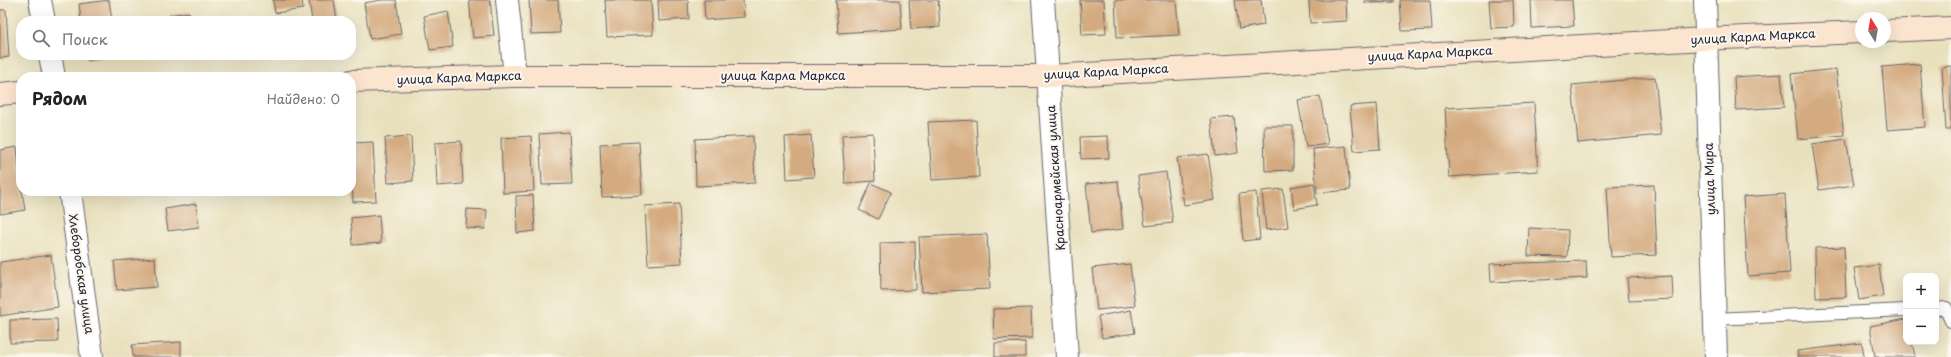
<!DOCTYPE html>
<html lang="ru">
<head>
<meta charset="utf-8">
<style>
  body { margin:0; font-family:"Playpen Sans",sans-serif; background:#f2f2f2; color:#202124 }
  .controls { position:absolute; right:12px; bottom:12px; display:grid; overflow:hidden; border-radius:8px; box-shadow:0 4px 16px #0002 }
  .controls button { width:36px; height:36px; display:grid; place-items:center; padding:0; border:0; border-bottom:1px solid #e0e0e0; background:#fff; color:#202124; font:20px sans-serif }
  .compass { position:absolute; left:1855px; top:12px; width:36px; height:36px; border-radius:50%; background:#fff; box-shadow:0 4px 16px #0002; rotate:349deg }
  .list { margin:0; padding:0; list-style:none }
  h2 { display:flex; justify-content:space-between; align-items:center; height:52px; margin:0; padding:0 16px; font-size:17px }
  h2 small { font-size:13px; font-weight:400; color:#757577 }
  .icon { flex:none; width:22px; height:22px; fill:none; stroke:currentColor; stroke-width:2; stroke-linecap:round; stroke-linejoin:round }
  .map { position:relative; flex:none; width:1951px; height:357px; overflow:hidden }
  .search { position:absolute; background:#fff; box-shadow:0 4px 16px #0002; left:16px; top:16px; width:340px; height:44px; display:flex; align-items:center; gap:10px; box-sizing:border-box; padding:0 14px; border-radius:16px; color:#757577; font-size:15px }
  .panel { position:absolute; background:#fff; box-shadow:0 4px 16px #0002; left:16px; top:72px; width:340px; height:124px; border-radius:16px }
  .map>svg:first-child { display:block }
  .building { fill:#d4ab80 }
  .lines { fill:none; stroke-linecap:round; stroke-linejoin:round }
  .lane-casing { stroke:#686569; stroke-width:14 }
  .street-casing { stroke:#686569; stroke-width:24 }
  .secondary-casing { stroke:#686569; stroke-width:24 }
  .lane { stroke:#fff; stroke-width:12 }
  .street { stroke:#fff; stroke-width:22 }
  .secondary { stroke:#fbe5cf; stroke-width:22 }
  .labels { text-anchor:middle; stroke-width:4; stroke-linejoin:round; paint-order:stroke }
  .street-label { font-size:12px; fill:#22223b; stroke:#fbf7ec }
</style>
</head>
<body>
<div class="map">
<svg width="1951" height="357" viewBox="0 0 1951 357">
  <rect width="100%" height="100%" fill="#fbf7ec"/>
  <filter id="ink" filterUnits="userSpaceOnUse"><feTurbulence type="fractalNoise" baseFrequency=".025" numOctaves="2"/><feDisplacementMap in="SourceGraphic" scale="8" xChannelSelector="R" yChannelSelector="G"/><feConvolveMatrix kernelMatrix="1 2 1 2 8 2 1 2 1" color-interpolation-filters="sRGB"/></filter>
  <filter id="wash" filterUnits="userSpaceOnUse"><feTurbulence type="fractalNoise" baseFrequency=".012" numOctaves="4" result="noise"/><feDisplacementMap in="SourceGraphic" scale="16" xChannelSelector="R" yChannelSelector="G"/><feGaussianBlur stdDeviation="0.9" result="paint"/><feColorMatrix in="noise" values="0 0 0 0 0 0 0 0 0 0 0 0 0 0 0 0 0 1.4 0 .05"/><feComposite in="paint" operator="in"/></filter>
  <g filter="url(#wash)">
    <rect width="100%" height="100%" fill="#e9e1be"/>
    <g id="blocks">
      <path class="building" d="M 109,0 L 112,21 L 81,21 L 79,4 Z
        M 273,0 L 302,0 L 303,9 L 275,13 Z
        M 309,0 L 334,0 L 337,21 L 312,21 Z
        M 382,0 L 396,0 L 401,34 L 370,39 L 364,3 Z
        M 469,0 L 490,0 L 494,36 L 473,38 Z
        M 529,0 L 558,0 L 560,33 L 531,34 Z
        M 605,0 L 651,0 L 653,35 L 607,37 Z
        M 658,0 L 688,0 L 689,19 L 659,21 Z
        M 704,0 L 743,0 L 744,17 L 705,20 Z
        M 836,0 L 900,0 L 902,29 L 838,33 Z
        M 909,0 L 938,0 L 940,27 L 911,29 Z
        M 1080,0 L 1104,0 L 1106,34 L 1082,35 Z
        M 1115,0 L 1176,0 L 1179,35 L 1117,38 Z
        M 1235,0 L 1261,0 L 1264,25 L 1239,29 Z
        M 1309,0 L 1346,0 L 1347,21 L 1310,23 Z
        M 1365,0 L 1394,0 L 1394,2 L 1365,3 Z
        M 1400,0 L 1430,0 L 1432,30 L 1402,31 Z
        M 1489,0 L 1513,0 L 1514,27 L 1491,28 Z
        M 1531,0 L 1572,0 L 1574,26 L 1532,28 Z
        M 0,10 L 6,10 L 9,57 L 0,58 Z
        M 448,11 L 453,47 L 430,50 L 424,16 Z
        M 189,12 L 191,21 L 171,21 L 170,15 Z
        M 87,55 L 113,55 L 113,56 L 87,60 Z
        M 1920,64 L 1925,127 L 1887,130 L 1882,67 Z
        M 1951,66 L 1951,130 L 1946,130 L 1942,67 Z
        M 1836,69 L 1844,135 L 1798,139 L 1791,74 Z
        M 1781,74 L 1784,107 L 1736,110 L 1734,77 Z
        M 1655,77 L 1661,135 L 1578,143 L 1572,85 Z
        M 1320,96 L 1328,144 L 1306,147 L 1298,100 Z
        M 1534,103 L 1538,171 L 1449,177 L 1445,108 Z
        M 1377,104 L 1380,149 L 1354,151 L 1350,106 Z
        M 1234,117 L 1238,153 L 1215,156 L 1211,119 Z
        M 976,120 L 979,177 L 932,180 L 928,122 Z
        M 1264,126 L 1293,126 L 1293,170 L 1265,171 Z
        M 569,132 L 572,184 L 542,185 L 539,134 Z
        M 873,133 L 875,181 L 845,183 L 842,135 Z
        M 811,135 L 814,177 L 787,179 L 785,137 Z
        M 411,136 L 413,181 L 388,183 L 385,138 Z
        M 531,136 L 534,191 L 503,193 L 501,138 Z
        M 753,136 L 755,183 L 696,186 L 695,139 Z
        M 1108,136 L 1109,158 L 1081,159 L 1080,137 Z
        M 1846,139 L 1854,185 L 1819,190 L 1812,144 Z
        M 461,141 L 463,184 L 437,186 L 435,143 Z
        M 373,142 L 376,201 L 353,202 L 351,143 Z
        M 639,142 L 642,195 L 602,197 L 600,144 Z
        M 1346,146 L 1350,190 L 1317,193 L 1313,149 Z
        M 17,147 L 21,191 L 22,191 L 25,210 L 0,214 L 0,150 Z
        M 1208,154 L 1215,200 L 1184,205 L 1177,158 Z
        M 1166,172 L 1173,223 L 1145,226 L 1138,176 Z
        M 1118,181 L 1123,229 L 1091,233 L 1086,184 Z
        M 871,183 L 891,192 L 878,219 L 859,210 Z
        M 1314,183 L 1317,205 L 1294,209 L 1291,187 Z
        M 1654,185 L 1657,255 L 1611,257 L 1607,187 Z
        M 1283,189 L 1288,227 L 1266,230 L 1262,191 Z
        M 1256,192 L 1260,239 L 1243,241 L 1239,194 Z
        M 1785,194 L 1790,273 L 1748,276 L 1743,197 Z
        M 533,195 L 535,231 L 517,233 L 516,196 Z
        M 196,204 L 199,227 L 168,231 L 165,209 Z
        M 679,204 L 682,263 L 648,265 L 645,206 Z
        M 467,209 L 487,210 L 485,229 L 466,228 Z
        M 379,215 L 381,243 L 353,245 L 351,218 Z
        M 1529,228 L 1568,230 L 1567,257 L 1528,256 Z
        M 987,234 L 990,289 L 922,292 L 919,237 Z
        M 915,242 L 916,290 L 881,291 L 880,243 Z
        M 1844,247 L 1846,297 L 1816,298 L 1815,248 Z
        M 51,255 L 58,307 L 0,316 L 0,262 Z
        M 155,258 L 157,287 L 117,290 L 114,261 Z
        M 1586,261 L 1587,278 L 1491,282 L 1490,264 Z
        M 1130,264 L 1135,306 L 1097,310 L 1092,268 Z
        M 1879,265 L 1883,296 L 1859,300 L 1854,268 Z
        M 1672,276 L 1673,299 L 1629,301 L 1627,278 Z
        M 1031,308 L 1032,338 L 994,339 L 993,309 Z
        M 1131,310 L 1135,333 L 1102,338 L 1098,316 Z
        M 57,319 L 58,342 L 10,343 L 10,320 Z
        M 1906,319 L 1906,342 L 1912,342 L 1915,357 L 1875,357 L 1870,326 Z
        M 181,342 L 181,357 L 133,357 L 132,345 Z
        M 1025,342 L 1025,357 L 995,357 L 995,343 Z
        M 1862,343 L 1864,357 L 1798,357 L 1797,351 Z"/>
    </g>
  </g>
  <g filter="url(#ink)">
    <use href="#blocks" fill-opacity="0" stroke="#686569" stroke-width="1"/>
    <g class="lines">
      <g class="lane-casing">
        <path id="lane" d="M 1936,309 L 1946,308 L 1951,321
          M 1714,319 L 1906,310"/>
      </g>
      <g class="street-casing">
        <path id="street" d="M 40,0 L 44,21
          M 507,0 L 515,76
          M 1043,0 L 1067,357
          M 1705,0 L 1716,357
          M 50,55 L 54,77
          M 70,191 L 92,357"/>
      </g>
      <g class="secondary-casing">
        <path id="secondary" d="M 1885,31 L 1951,28
          M 351,81 L 515,76 L 1049,76 L 1724,38 L 1861,32
          M 0,94 L 21,92"/>
      </g>
      <use href="#lane" class="lane"/>
      <use href="#street" class="street"/>
      <use href="#secondary" class="secondary"/>
    </g>
  </g>
  <g class="labels">
    <g class="street-label">
      <text transform="translate(1753 37) rotate(-3)" y="4">улица Карла Маркса</text>
      <text transform="translate(1430 54) rotate(-3)" y="4">улица Карла Маркса</text>
      <text transform="translate(1106 72) rotate(-3)" y="4">улица Карла Маркса</text>
      <text x="783" y="80">улица Карла Маркса</text>
      <text transform="translate(459 78) rotate(-2)" y="4">улица Карла Маркса</text>
      <text transform="translate(1056 178) rotate(-94)" y="4">Красноармейская улица</text>
      <text transform="translate(1710 179) rotate(-92)" y="4">улица Мира</text>
      <text transform="translate(81 274) rotate(82)" y="4">Хлеборобская улица</text>
    </g>
  </g>
</svg>
<div class="controls">
<button>+</button>
<button>−</button>
</div>
<svg class="compass" viewBox="-18 -18 36 36"><path d="M0-13l5 13h-10z" fill="#e53935"/><path d="M0 13l5-13h-10z" fill="#757577"/></svg>
<div class="search"><svg class="icon" aria-label="search" viewBox="0 0 24 24"><circle cx="10" cy="10" r="6"/><path d="M15 15l6 6"/></svg>Поиск</div>
<section class="panel">
<h2>Рядом<small>Найдено: 0</small></h2>
<ul class="list">
</ul>
</section>
</div>
</body>
</html>
